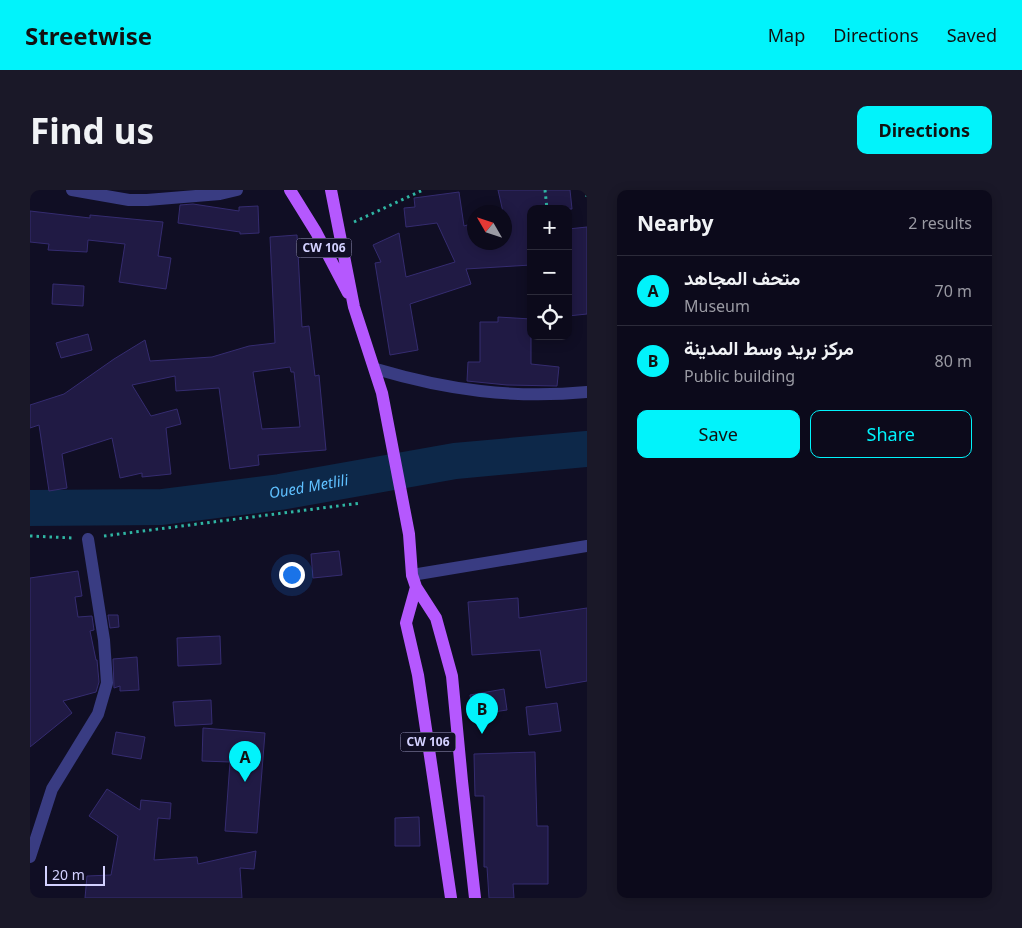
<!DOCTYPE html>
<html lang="en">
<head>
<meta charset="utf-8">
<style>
  body { margin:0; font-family:"Noto Sans",Vazirmatn,sans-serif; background:#1a1828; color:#f1f3f6 }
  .controls { position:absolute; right:15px; top:15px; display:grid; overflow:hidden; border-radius:10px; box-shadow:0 2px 12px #0003 }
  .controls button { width:45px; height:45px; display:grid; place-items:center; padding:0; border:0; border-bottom:1px solid #2c2b3a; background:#0c0a1b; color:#f1f3f6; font:25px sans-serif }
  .compass { position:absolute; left:437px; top:15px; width:45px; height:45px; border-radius:50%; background:#0c0a1b; box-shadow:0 2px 12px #0003; rotate:309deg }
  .scale { position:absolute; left:15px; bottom:12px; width:60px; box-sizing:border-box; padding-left:5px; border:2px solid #d3d1ff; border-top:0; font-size:14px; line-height:18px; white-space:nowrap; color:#d3d1ff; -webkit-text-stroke:4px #100e24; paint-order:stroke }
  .you { position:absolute; left:261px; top:384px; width:18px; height:18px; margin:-12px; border:4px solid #fff; border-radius:50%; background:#1a73e8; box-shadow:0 0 0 8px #1a73e833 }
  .badge { display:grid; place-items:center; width:32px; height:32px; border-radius:50%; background:#01f3fb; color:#111; font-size:16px; font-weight:700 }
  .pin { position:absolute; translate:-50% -41px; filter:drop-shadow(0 1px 2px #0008) }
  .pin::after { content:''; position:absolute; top:26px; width:18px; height:15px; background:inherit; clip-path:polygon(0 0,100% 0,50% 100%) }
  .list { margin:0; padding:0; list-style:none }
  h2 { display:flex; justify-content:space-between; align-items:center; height:65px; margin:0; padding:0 20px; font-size:21px }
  h2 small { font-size:16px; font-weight:400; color:#9a9aa3 }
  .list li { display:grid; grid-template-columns:32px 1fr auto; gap:15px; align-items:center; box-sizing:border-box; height:70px; padding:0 20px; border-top:1px solid #2c2b3a }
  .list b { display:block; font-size:19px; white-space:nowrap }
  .list p { margin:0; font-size:16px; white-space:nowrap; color:#9a9aa3 }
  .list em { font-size:16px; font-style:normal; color:#9a9aa3 }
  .actions { display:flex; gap:10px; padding:15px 20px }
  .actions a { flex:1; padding:11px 0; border:1px solid #01f3fb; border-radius:10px; text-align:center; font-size:18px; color:#01f3fb }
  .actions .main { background:#01f3fb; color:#111 }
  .icon { flex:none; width:28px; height:28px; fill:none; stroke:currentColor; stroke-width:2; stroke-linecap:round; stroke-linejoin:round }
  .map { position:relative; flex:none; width:557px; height:708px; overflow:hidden; border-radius:10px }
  header { display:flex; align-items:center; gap:30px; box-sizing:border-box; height:70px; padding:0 25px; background:#01f3fb; color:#111 }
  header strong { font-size:24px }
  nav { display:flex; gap:28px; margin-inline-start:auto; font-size:18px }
  .intro { display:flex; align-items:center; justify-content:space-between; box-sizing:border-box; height:120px; padding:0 30px }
  h1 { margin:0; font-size:35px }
  .button { padding:12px 22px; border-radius:10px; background:#01f3fb; color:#111; font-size:18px; font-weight:700 }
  main { display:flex; gap:30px; padding:0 30px }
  aside { flex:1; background:#0c0a1b; border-radius:10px; box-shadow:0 2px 12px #0003 }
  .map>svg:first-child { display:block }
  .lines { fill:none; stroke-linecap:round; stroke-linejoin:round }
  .river { stroke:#0d2849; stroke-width:36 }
  .building { fill:#201a44; stroke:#352c70; fill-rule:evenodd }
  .path { stroke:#2fb5a3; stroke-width:3; stroke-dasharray:2.5 4; stroke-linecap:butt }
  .minor { stroke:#393c82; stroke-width:12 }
  .major { stroke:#b558fe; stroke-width:12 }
  .labels { text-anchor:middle; stroke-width:5; stroke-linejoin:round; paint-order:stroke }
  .shield { fill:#100e24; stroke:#9896bd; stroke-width:1 }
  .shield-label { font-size:12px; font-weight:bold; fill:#d3d1ff }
  .water-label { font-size:15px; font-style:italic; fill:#5fc0ff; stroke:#100e24 }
</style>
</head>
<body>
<header>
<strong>Streetwise</strong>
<nav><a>Map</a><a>Directions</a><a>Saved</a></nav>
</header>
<div class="intro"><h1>Find us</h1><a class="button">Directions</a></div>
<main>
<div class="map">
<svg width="557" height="708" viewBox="0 0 557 708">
  <rect width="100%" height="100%" fill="#100e24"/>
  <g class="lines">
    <path class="river" id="s1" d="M 0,318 L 132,317 L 250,302 L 425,271 L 557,259"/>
  </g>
  <path class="building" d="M 468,0 L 540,0 L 542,19 L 501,19 L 501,75 L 436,79 L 441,94 L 380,114 L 388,160 L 360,165 L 345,73 L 351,72 L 343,55 L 369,43 L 376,87 L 425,72 L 407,33 L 376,37 L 374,18 L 385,17 L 384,8 L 429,2 L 434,36 L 444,33 L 444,52 L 474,52 L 474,22 L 473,22 Z
    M 163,14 L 209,21 L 209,17 L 228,16 L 229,43 L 210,44 L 210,42 L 148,33 L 150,15 Z
    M 0,21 L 60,28 L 60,25 L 133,32 L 128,66 L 141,68 L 136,99 L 89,92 L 95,54 L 58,50 L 57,62 L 18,60 L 19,54 L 0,52 Z
    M 557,37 L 557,124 L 538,126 L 538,39 Z
    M 267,45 L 272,137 L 279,136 L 285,186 L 289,185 L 296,260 L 228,265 L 229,275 L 200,279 L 189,198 L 146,201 L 145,186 L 102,195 L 121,226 L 147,219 L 151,234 L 136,238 L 141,284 L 112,287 L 112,283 L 90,288 L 82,248 L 32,264 L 37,298 L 19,301 L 9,235 L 0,238 L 0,215 L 34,204 L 84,169 L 115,150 L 120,171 L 182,167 L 219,156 L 245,153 L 240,47 ZM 260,177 L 261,182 L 264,182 L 270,237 L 232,239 L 223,182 Z
    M 23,94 L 54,96 L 53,116 L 22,114 Z
    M 468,127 L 501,129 L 501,174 L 529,177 L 527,196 L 477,195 L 437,191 L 438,172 L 450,172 L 450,132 L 468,132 Z
    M 58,144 L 62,160 L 31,168 L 26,153 Z
    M 309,361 L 312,385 L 283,388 L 281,364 Z
    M 48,381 L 52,406 L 45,407 L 48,427 L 62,426 L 64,440 L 60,441 L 66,470 L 67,470 L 69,492 L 66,502 L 33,511 L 42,523 L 0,557 L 0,388 Z
    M 488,408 L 489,428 L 557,418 L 557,491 L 516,498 L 510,460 L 442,465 L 438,412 Z
    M 78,425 L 88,425 L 89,437 L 80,438 Z
    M 190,446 L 191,474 L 148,476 L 147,448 Z
    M 107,467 L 109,500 L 90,501 L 90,496 L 84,498 L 83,469 Z
    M 474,499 L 477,520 L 443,525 L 440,505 Z
    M 181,510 L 182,534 L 145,536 L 143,512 Z
    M 527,513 L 531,541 L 499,545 L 496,517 Z
    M 173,538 L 235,543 L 227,643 L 195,641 L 200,572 L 172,571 Z
    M 86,542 L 115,547 L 111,569 L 82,564 Z
    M 505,562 L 507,636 L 518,636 L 518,694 L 483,694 L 484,708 L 459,708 L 457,677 L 454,677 L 454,606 L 445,606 L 444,564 Z
    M 77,599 L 110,620 L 111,610 L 141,613 L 140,629 L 128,628 L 124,670 L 167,667 L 168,674 L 226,661 L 224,679 L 210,678 L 212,708 L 55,708 L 57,686 L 81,685 L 88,646 L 59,626 Z
    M 389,627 L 390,656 L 365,656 L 365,628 Z"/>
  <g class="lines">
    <path class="path" d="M 515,0 L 517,19
      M 557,5 L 557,7
      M 324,32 L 393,0
      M 0,346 L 43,348
      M 74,346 L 331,313"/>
    <path class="minor" d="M 42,0 L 99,10 L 117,10 L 190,4 L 207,0
      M 346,179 C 417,200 483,209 557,202
      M 382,385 L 557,356
      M 0,667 L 22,599 L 68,524 L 77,493 L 74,450 L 58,349"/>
    <path class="major" d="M 260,0 L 286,42 L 318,103
      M 301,0 L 324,117 L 352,203 L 379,344 L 382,385 L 386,397 L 406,428 L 422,486 L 432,591 L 445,708
      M 386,397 L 376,433 L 388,485 L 421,708"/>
  </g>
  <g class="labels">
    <g class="shield">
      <rect x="266.5" y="48.5" width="55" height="19" rx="4"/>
      <rect x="370.5" y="542.5" width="55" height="19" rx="4"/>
    </g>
    <g class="shield-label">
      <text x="294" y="62">CW 106</text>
      <text x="398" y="556">CW 106</text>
    </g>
    <g class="water-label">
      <text dy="5" stroke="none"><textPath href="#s1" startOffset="280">Oued Metlili</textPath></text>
    </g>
  </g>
</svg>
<div class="controls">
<button>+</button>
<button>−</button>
<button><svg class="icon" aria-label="locate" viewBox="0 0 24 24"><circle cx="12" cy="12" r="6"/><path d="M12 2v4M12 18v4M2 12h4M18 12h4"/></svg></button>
</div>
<svg class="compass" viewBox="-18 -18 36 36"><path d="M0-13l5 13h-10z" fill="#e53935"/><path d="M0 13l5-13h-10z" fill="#9a9aa3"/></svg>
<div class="scale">20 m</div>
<div class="you"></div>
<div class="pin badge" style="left:215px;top:592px">A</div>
<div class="pin badge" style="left:452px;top:544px">B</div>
</div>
<aside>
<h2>Nearby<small>2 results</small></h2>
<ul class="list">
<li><span class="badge">A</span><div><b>متحف المجاهد</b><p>Museum</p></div><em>70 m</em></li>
<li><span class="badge">B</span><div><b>مركز بريد وسط المدينة</b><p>Public building</p></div><em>80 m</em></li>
</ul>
<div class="actions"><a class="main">Save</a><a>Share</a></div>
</aside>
</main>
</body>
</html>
